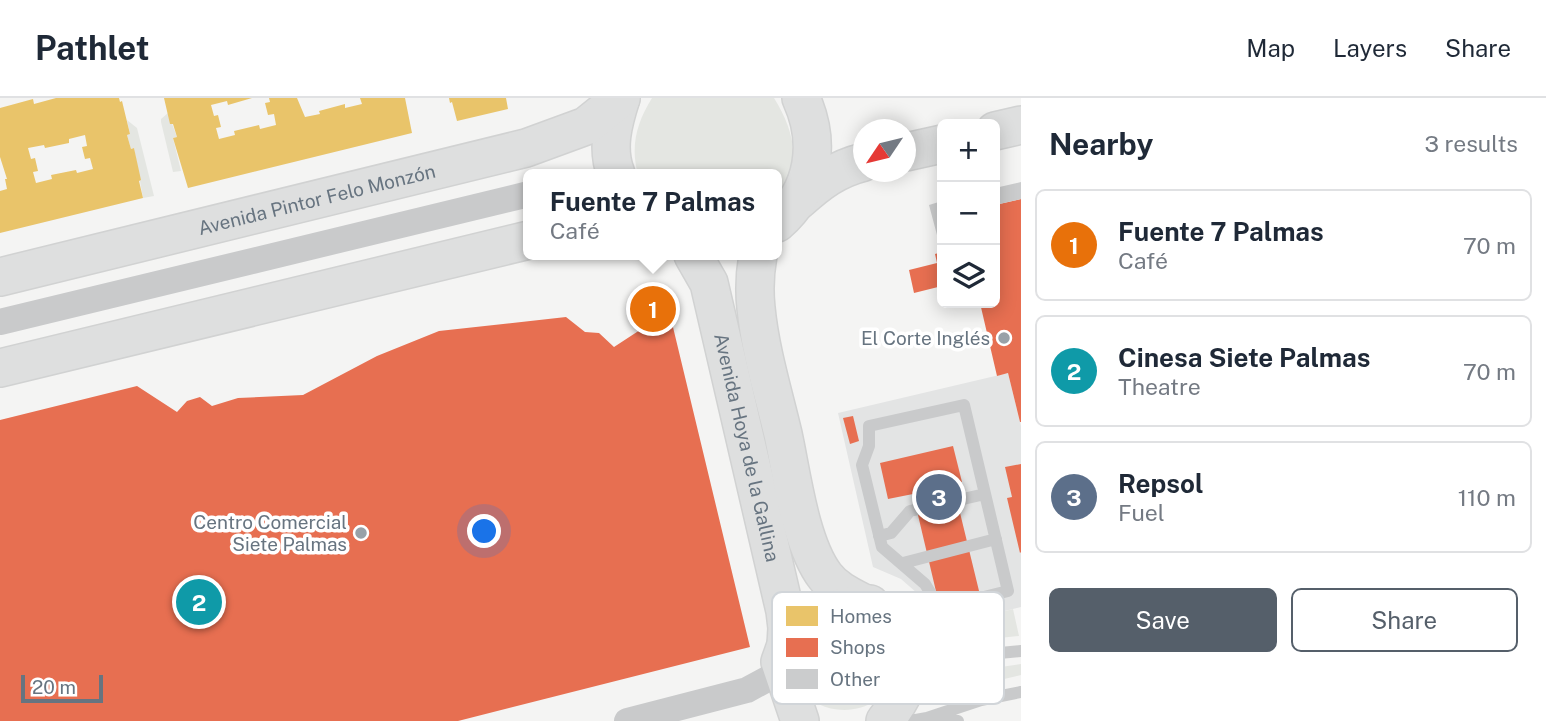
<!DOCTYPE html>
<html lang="en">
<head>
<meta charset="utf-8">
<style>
  body { margin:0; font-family:"Public Sans",sans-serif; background:#f2f2f3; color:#1f2937 }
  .controls { position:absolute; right:21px; top:21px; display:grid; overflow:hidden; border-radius:10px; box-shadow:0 4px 18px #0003 }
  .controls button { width:63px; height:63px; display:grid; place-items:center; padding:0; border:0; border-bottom:2px solid #e0e1e3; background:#fff; color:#1f2937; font:35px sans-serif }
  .compass { position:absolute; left:853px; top:21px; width:63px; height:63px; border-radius:50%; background:#fff; box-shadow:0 4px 18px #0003; rotate:235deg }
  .scale { position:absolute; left:21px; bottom:18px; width:82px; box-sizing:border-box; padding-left:7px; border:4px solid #677480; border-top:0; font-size:19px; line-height:24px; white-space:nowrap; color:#677480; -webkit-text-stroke:5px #fff; paint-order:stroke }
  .you { position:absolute; left:485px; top:434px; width:24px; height:24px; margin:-18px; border:5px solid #fff; border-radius:50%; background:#1a73e8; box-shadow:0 0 0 10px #1a73e833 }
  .badge { display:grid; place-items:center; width:46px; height:46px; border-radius:50%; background:#555f6a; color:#fff; font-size:23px; font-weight:700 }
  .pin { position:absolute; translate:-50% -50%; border:4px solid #fff; box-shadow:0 2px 7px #0006 }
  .popup { position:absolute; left:523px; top:71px; width:259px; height:91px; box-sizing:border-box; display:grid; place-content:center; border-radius:10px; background:#fff; filter:drop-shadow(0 2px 5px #0005); font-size:23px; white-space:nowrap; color:#747a83 }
  .popup b { font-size:26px; color:#1f2937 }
  .popup::after { content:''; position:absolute; left:50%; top:100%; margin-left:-14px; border:14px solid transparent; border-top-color:#fff }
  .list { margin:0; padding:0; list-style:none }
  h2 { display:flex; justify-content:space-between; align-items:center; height:91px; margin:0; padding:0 28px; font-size:30px }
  h2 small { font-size:23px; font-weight:400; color:#747a83 }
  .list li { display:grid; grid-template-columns:46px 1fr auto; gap:21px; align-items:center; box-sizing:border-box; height:112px; margin:0 14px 14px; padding:0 14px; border:2px solid #e0e1e3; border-radius:10px }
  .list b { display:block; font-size:26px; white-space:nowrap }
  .list p { margin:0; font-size:23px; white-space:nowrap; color:#747a83 }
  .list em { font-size:23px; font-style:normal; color:#747a83 }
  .actions { display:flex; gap:14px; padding:21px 28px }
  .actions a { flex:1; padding:16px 0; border:2px solid #555f6a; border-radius:10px; text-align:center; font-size:24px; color:#555f6a }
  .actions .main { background:#555f6a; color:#fff }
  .icon { flex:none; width:38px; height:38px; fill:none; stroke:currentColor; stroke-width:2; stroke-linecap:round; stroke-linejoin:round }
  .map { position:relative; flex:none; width:1021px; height:623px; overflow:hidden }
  header { display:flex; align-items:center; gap:42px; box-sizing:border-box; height:98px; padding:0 35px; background:#fff; border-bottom:2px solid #e0e1e3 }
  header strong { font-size:33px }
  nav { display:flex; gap:38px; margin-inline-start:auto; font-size:24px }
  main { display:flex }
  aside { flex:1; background:#fff }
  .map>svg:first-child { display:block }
  .built { fill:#e3e4e4 }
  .green { fill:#e4e6e2 }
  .homes { fill:#e9c46a; fill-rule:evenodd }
  .shops { fill:#e76f51 }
  .building { fill:#cbcccd }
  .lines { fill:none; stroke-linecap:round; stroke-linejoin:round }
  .secondary-casing { stroke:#d1d2d2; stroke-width:40 }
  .lane { stroke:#c9cacb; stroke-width:12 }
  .street { stroke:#c9cacb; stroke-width:26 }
  .secondary { stroke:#dedfdf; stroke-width:37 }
  .poi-dot { fill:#98a1a8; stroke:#fff; stroke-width:2.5 }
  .labels { text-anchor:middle; stroke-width:7; stroke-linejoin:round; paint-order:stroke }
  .street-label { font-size:19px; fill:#677480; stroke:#fff }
  .poi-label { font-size:19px; fill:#677480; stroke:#fff; text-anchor:end }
  .key { fill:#fff; stroke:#d1d5d9; stroke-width:2 }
  .key-label { font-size:19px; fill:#677480 }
</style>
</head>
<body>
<header>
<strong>Pathlet</strong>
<nav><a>Map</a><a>Layers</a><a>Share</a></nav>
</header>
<main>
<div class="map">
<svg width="1021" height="623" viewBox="0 0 1021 623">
  <rect width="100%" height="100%" fill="#f4f4f3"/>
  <path class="built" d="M 1008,275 L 1021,328 L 1021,509 L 939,529 L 930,512 L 917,495 L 901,481 L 873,469 L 838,315 Z"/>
  <path class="green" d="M 652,0 L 774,0 C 794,32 803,66 777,99 L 777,76 L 638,76 C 630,48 637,24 652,0 Z
    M 168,15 L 177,39 L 173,40 L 181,73 L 173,74 L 161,24 L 161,21 Z
    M 127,22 L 137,30 L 154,98 L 143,100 L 134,50 L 131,51 L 127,37 L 130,36 Z
    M 1013,511 L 1019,538 L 972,543 L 959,531 L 958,525 Z
    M 864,524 C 882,536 893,550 892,573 C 888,621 816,623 801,588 C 799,584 800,577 799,572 C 799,567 797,560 798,555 C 800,547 811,536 816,528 Z
    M 1021,566 L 1021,577 L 983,586 L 973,573 Z"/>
  <path class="homes" d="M 56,0 L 119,0 L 120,4 L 122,3 L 130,36 L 127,37 L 131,51 L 134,50 L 141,82 L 139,83 L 143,100 L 0,135 L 0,93 L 7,91 L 5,81 L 7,81 L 0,59 L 0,10 L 33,1 L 34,6 ZM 85,37 L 87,48 L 82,49 L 85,61 L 90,60 L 93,71 L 77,75 L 76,72 L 51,77 L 52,81 L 36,85 L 33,74 L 38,73 L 35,60 L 31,61 L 28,50 L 44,47 L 45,50 L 69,45 L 69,41 Z
    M 164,0 L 252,0 L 228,7 L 227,3 L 211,7 L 214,18 L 218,17 L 221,29 L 216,30 L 219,41 L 235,37 L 234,33 L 259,27 L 260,31 L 276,27 L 274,16 L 268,17 L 265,5 L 270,4 L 269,0 L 297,0 L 305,19 L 320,16 L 319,13 L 345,6 L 345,10 L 362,6 L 360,0 L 405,0 L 412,35 L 188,90 L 173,40 L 177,39 L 173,26 L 170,26 Z
    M 449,0 L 506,0 L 508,11 L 457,23 L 452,4 L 450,5 Z"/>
  <path class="shops" d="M 1021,101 L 1021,324 L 1020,324 L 1008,275 L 997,278 L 980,205 L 995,205 L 995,107 Z
    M 942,154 L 942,188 L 914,195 L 909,172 L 937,165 L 935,156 Z
    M 655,187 L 663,189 L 674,200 L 676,205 L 678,217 L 672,225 L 750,549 L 458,623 L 0,623 L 0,322 L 137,288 L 177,314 L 187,303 L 200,299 L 212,308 L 238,300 L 303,297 L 377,258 L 439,233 L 566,219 L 585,234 L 599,235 L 614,249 L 640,232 L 631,218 L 629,208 L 634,195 Z
    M 853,318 L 859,343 L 850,346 L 843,320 Z
    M 953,348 L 962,384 L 953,386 L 980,497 L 939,506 L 913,396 L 888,401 L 880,365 Z
    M 1021,366 L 1021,454 L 1020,455 L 1007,400 L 1012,399 L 1005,369 Z"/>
  <path class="building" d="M 1021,84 L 1021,101 L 995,107 L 995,90 Z
    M 942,103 L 942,151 L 941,152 L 929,107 Z"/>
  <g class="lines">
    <g class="secondary-casing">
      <g id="secondary">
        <path d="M 995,33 L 1021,27"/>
        <path d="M 906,54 L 942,46"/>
        <path d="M 616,76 C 606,51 613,25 621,0"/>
        <path d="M 798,103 C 819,84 836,71 864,64"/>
        <path d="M 777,125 C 815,92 821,44 801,0"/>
        <path id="s1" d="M 693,157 L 709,185 L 785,513 L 787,530 L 786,547 L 780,564 L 800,623"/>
        <path d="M 758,157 C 755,174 754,192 756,210 C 760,252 773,294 783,336 C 792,377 800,445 825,478 C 847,507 889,504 906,545 C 918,574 903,600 885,623"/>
        <path id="s2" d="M 0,179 L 526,50 L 586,28 L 621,0"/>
        <path d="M 0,270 L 529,142"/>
        <path d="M 786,547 C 815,514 827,510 870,506"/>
      </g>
    </g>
    <path class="lane" d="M 879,438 L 891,435 L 910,413 L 985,396
      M 903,465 L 996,441
      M 902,528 L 952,507 L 1008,493 L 964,307 L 869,328 L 869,348 L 862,367 L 882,449 L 925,486 L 950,527 L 960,559 L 964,587 L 951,612
      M 913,559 L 937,561 L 1021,553
      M 927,620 L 981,602 L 1021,594
      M 910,623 L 927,620 L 958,623"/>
    <path class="street" d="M 0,224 L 529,96
      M 627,623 L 747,592 L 771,579 L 780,564"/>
    <use href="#secondary" class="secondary"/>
  </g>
  <g class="poi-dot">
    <circle cx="1004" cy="240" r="7"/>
    <circle cx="361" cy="435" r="7"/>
  </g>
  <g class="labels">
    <g class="street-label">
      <text dy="7" stroke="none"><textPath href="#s2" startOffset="326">Avenida Pintor Felo Monzón</textPath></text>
      <text dy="7" stroke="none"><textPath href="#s1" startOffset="201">Avenida Hoya de la Gallina</textPath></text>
    </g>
    <g class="poi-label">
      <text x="990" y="247">El Corte Inglés</text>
      <text x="347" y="431">Centro Comercial<tspan x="347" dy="22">Siete Palmas</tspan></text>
    </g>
  </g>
  <rect x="772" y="494" width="232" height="112" rx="10" class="key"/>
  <rect x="786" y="508" width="32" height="20" fill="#e9c46a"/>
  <rect x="786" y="540" width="32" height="19" fill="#e76f51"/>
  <rect x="786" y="571" width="32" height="20" fill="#cbcccd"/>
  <g class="key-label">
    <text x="830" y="525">Homes</text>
    <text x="830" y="556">Shops</text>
    <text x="830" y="588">Other</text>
  </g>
</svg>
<div class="controls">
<button>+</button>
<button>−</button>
<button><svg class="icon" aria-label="layers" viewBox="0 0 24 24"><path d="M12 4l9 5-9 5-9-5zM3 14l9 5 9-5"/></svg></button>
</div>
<svg class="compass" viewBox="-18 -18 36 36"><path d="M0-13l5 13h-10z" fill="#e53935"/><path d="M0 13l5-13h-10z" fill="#747a83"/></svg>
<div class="scale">20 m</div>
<div class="you"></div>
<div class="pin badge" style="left:653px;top:211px;background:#e8710a">1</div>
<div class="popup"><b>Fuente 7 Palmas</b>Café</div>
<div class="pin badge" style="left:199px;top:504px;background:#0f9aa8">2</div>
<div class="pin badge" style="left:939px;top:399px;background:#5c6f8a">3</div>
</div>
<aside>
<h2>Nearby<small>3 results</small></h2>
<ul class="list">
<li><span class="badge" style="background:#e8710a">1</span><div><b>Fuente 7 Palmas</b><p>Café</p></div><em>70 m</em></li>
<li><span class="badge" style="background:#0f9aa8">2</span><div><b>Cinesa Siete Palmas</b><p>Theatre</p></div><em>70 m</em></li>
<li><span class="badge" style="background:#5c6f8a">3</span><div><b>Repsol</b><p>Fuel</p></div><em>110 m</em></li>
</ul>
<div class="actions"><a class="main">Save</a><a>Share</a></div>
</aside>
</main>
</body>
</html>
